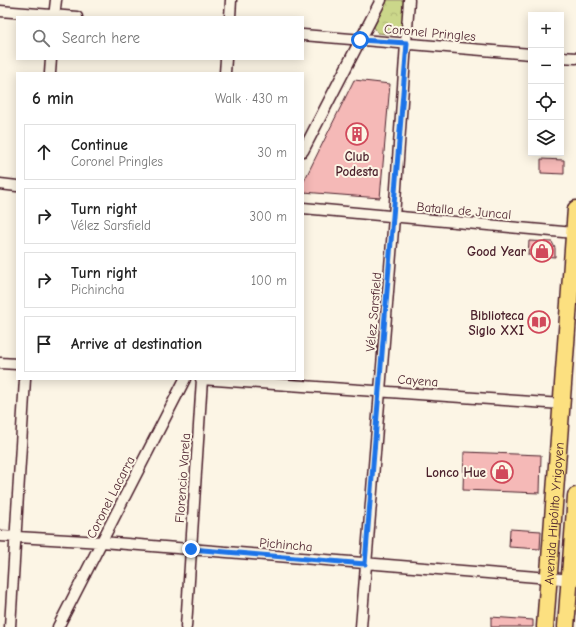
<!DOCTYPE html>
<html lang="en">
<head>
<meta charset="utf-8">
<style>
  body { margin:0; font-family:"Comic Neue",sans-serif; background:#f6f6f6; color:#222 }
  .controls { position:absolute; right:12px; top:12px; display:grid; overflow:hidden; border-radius:0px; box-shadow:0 2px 10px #0003 }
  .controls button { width:36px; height:36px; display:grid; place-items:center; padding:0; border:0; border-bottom:1px solid #e0e0e0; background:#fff; color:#222; font:20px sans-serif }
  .stop { position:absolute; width:12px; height:12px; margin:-9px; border:3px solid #1a73e8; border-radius:50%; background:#fff }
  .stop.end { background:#1a73e8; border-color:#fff; box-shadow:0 1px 4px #0008 }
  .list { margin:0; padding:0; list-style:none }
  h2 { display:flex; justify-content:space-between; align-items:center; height:52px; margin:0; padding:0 16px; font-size:17px }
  h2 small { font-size:13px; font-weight:400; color:#767676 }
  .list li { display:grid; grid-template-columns:26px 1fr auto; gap:12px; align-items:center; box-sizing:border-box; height:56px; margin:0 8px 8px; padding:0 8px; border:1px solid #e0e0e0; border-radius:0px }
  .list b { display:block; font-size:15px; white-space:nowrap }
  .list p { margin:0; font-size:13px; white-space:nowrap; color:#767676 }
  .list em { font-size:13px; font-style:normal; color:#767676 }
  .icon { flex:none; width:22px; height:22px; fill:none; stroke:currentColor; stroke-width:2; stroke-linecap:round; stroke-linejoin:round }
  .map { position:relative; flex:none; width:576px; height:627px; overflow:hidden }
  .search { position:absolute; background:#fff; box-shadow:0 2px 10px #0003; left:16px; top:16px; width:288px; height:44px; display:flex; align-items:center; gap:10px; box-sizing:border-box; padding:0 14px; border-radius:0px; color:#767676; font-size:15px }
  .panel { position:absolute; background:#fff; box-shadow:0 2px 10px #0003; left:16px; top:72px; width:288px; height:308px; border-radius:0px }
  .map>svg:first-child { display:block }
  .park { fill:url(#park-crowns); stroke:#8a7b5a }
  .building { fill:#f5b9b7; stroke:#4a1f2b }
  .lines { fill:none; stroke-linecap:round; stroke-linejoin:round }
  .minor-casing { stroke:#4a1f2b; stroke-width:13 }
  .primary-casing { stroke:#4a1f2b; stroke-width:19 }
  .minor { stroke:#fcf5e5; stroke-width:10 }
  .primary { stroke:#fce080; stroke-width:16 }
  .route { stroke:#1a73e8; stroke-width:5 }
  .labels { text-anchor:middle; stroke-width:4; stroke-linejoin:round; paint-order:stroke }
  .street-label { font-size:13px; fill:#4a1f2b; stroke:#fcf5e5 }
  .poi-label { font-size:13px; font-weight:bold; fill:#4a1f2b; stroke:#fcf5e5; text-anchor:end }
</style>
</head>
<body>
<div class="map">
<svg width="576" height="627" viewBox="0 0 576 627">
  <defs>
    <pattern id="park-crowns" width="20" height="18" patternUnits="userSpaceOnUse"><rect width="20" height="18" fill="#cbd78a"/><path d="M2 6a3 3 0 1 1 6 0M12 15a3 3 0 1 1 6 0" fill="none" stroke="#b0b877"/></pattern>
  </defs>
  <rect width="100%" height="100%" fill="#fcf5e5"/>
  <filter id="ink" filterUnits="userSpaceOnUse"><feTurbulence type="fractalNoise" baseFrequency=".025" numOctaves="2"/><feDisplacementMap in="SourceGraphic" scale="8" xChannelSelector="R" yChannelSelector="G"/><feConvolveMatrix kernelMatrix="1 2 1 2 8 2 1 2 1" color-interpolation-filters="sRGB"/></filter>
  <g filter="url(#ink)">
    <path class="park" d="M 387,0 L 406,0 L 404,31 L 398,35 L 378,33 L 374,27 Z"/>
    <path class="building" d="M 354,80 L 390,84 L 380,198 L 303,192 L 303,183 Z
      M 541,159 L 564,160 L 564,174 L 541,173 Z
      M 529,241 L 552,242 L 555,248 L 555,257 L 528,255 Z
      M 464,452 L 541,455 L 540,493 L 463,490 Z
      M 510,529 L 541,531 L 540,549 L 509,547 Z
      M 491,617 L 533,620 L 533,627 L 491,627 Z"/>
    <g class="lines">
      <g class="minor-casing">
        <path id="minor" d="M 0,11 L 77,17
          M 54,17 L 56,0
          M 230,17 L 231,0
          M 303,35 L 531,54
          M 561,57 L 576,58
          M 50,73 L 51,59
          M 225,73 L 226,59
          M 303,151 L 381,0
          M 0,184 L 17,186
          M 303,208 L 574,233
          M 0,363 L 17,364
          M 201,379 L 562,404
          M 0,536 L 102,542 L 574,580
          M 10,627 L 25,379
          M 58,627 L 185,379
          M 186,627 L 202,379
          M 361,627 L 394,217 L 409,0"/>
      </g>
      <g class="primary-casing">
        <g id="primary">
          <path id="s1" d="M 545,627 L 576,209"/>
          <path d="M 566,627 L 576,496"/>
        </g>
      </g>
      <use href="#minor" class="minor"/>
      <use href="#primary" class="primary"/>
    </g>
  </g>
  <g class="lines" filter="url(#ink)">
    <path class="route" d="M 191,549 L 365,564 L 407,43 L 360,40"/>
  </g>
  <defs>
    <g id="building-ring" transform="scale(1.15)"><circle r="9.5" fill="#fcf5e5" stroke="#d1495b" stroke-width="1.5"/><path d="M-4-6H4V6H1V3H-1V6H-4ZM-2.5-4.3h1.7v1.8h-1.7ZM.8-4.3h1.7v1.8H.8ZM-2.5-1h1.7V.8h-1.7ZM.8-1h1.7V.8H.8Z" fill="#d1495b"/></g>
    <g id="shop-ring" transform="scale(1.15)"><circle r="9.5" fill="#fcf5e5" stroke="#d1495b" stroke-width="1.5"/><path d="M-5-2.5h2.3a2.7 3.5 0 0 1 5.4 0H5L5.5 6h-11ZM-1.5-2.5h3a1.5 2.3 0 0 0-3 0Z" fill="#d1495b"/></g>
    <g id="library-ring" transform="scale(1.15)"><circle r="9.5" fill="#fcf5e5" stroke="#d1495b" stroke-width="1.5"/><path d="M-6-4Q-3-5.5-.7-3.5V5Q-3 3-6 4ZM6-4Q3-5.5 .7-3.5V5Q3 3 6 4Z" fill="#d1495b"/></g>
  </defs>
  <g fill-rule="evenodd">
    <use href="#building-ring" x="357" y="134"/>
    <use href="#shop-ring" x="542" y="251"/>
    <use href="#library-ring" x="539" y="322"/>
    <use href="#shop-ring" x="502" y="472"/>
  </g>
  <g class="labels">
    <g class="street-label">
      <text transform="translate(430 32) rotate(5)" y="5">Coronel Pringles</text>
      <text transform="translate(464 210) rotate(5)" y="5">Batalla de Juncal</text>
      <text transform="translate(373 312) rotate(-85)" y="5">Vélez Sarsfield</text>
      <text transform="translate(418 380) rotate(4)" y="5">Cayena</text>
      <text transform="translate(182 478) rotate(-86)" y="5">Florencio Varela</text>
      <text transform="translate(110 497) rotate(-63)" y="5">Coronel Lacarra</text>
      <text dy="5" stroke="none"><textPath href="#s1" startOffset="114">Avenida Hipólito Yrigoyen</textPath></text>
      <text transform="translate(286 544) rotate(5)" y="5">Pichincha</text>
    </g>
    <g class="poi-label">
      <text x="357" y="161" text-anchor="middle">Club<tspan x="357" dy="15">Podesta</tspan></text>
      <text x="526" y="256">Good Year</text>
      <text x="524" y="320">Biblioteca<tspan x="524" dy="15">Siglo XXI</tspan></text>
      <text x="486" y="477">Lonco Hue</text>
    </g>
  </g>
</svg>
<div class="controls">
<button>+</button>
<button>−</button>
<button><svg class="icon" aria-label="locate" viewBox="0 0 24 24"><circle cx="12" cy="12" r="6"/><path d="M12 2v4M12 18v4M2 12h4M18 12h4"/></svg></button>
<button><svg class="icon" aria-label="layers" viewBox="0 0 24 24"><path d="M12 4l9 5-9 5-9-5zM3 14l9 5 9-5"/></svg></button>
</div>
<div class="stop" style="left:360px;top:40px"></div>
<div class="stop end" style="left:191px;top:549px"></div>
<div class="search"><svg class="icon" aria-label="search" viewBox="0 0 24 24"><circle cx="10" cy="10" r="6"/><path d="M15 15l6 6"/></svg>Search here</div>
<section class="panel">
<h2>6 min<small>Walk · 430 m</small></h2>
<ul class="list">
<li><svg class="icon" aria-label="ahead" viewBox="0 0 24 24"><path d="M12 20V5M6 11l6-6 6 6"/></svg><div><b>Continue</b><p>Coronel Pringles</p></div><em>30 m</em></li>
<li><svg class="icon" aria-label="right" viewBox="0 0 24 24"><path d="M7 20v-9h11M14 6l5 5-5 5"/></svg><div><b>Turn right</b><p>Vélez Sarsfield</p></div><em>300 m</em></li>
<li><svg class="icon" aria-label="right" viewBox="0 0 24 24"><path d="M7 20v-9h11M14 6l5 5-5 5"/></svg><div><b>Turn right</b><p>Pichincha</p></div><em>100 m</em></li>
<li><svg class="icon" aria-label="arrive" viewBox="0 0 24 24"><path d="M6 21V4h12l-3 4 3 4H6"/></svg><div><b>Arrive at destination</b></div></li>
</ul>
</section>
</div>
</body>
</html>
